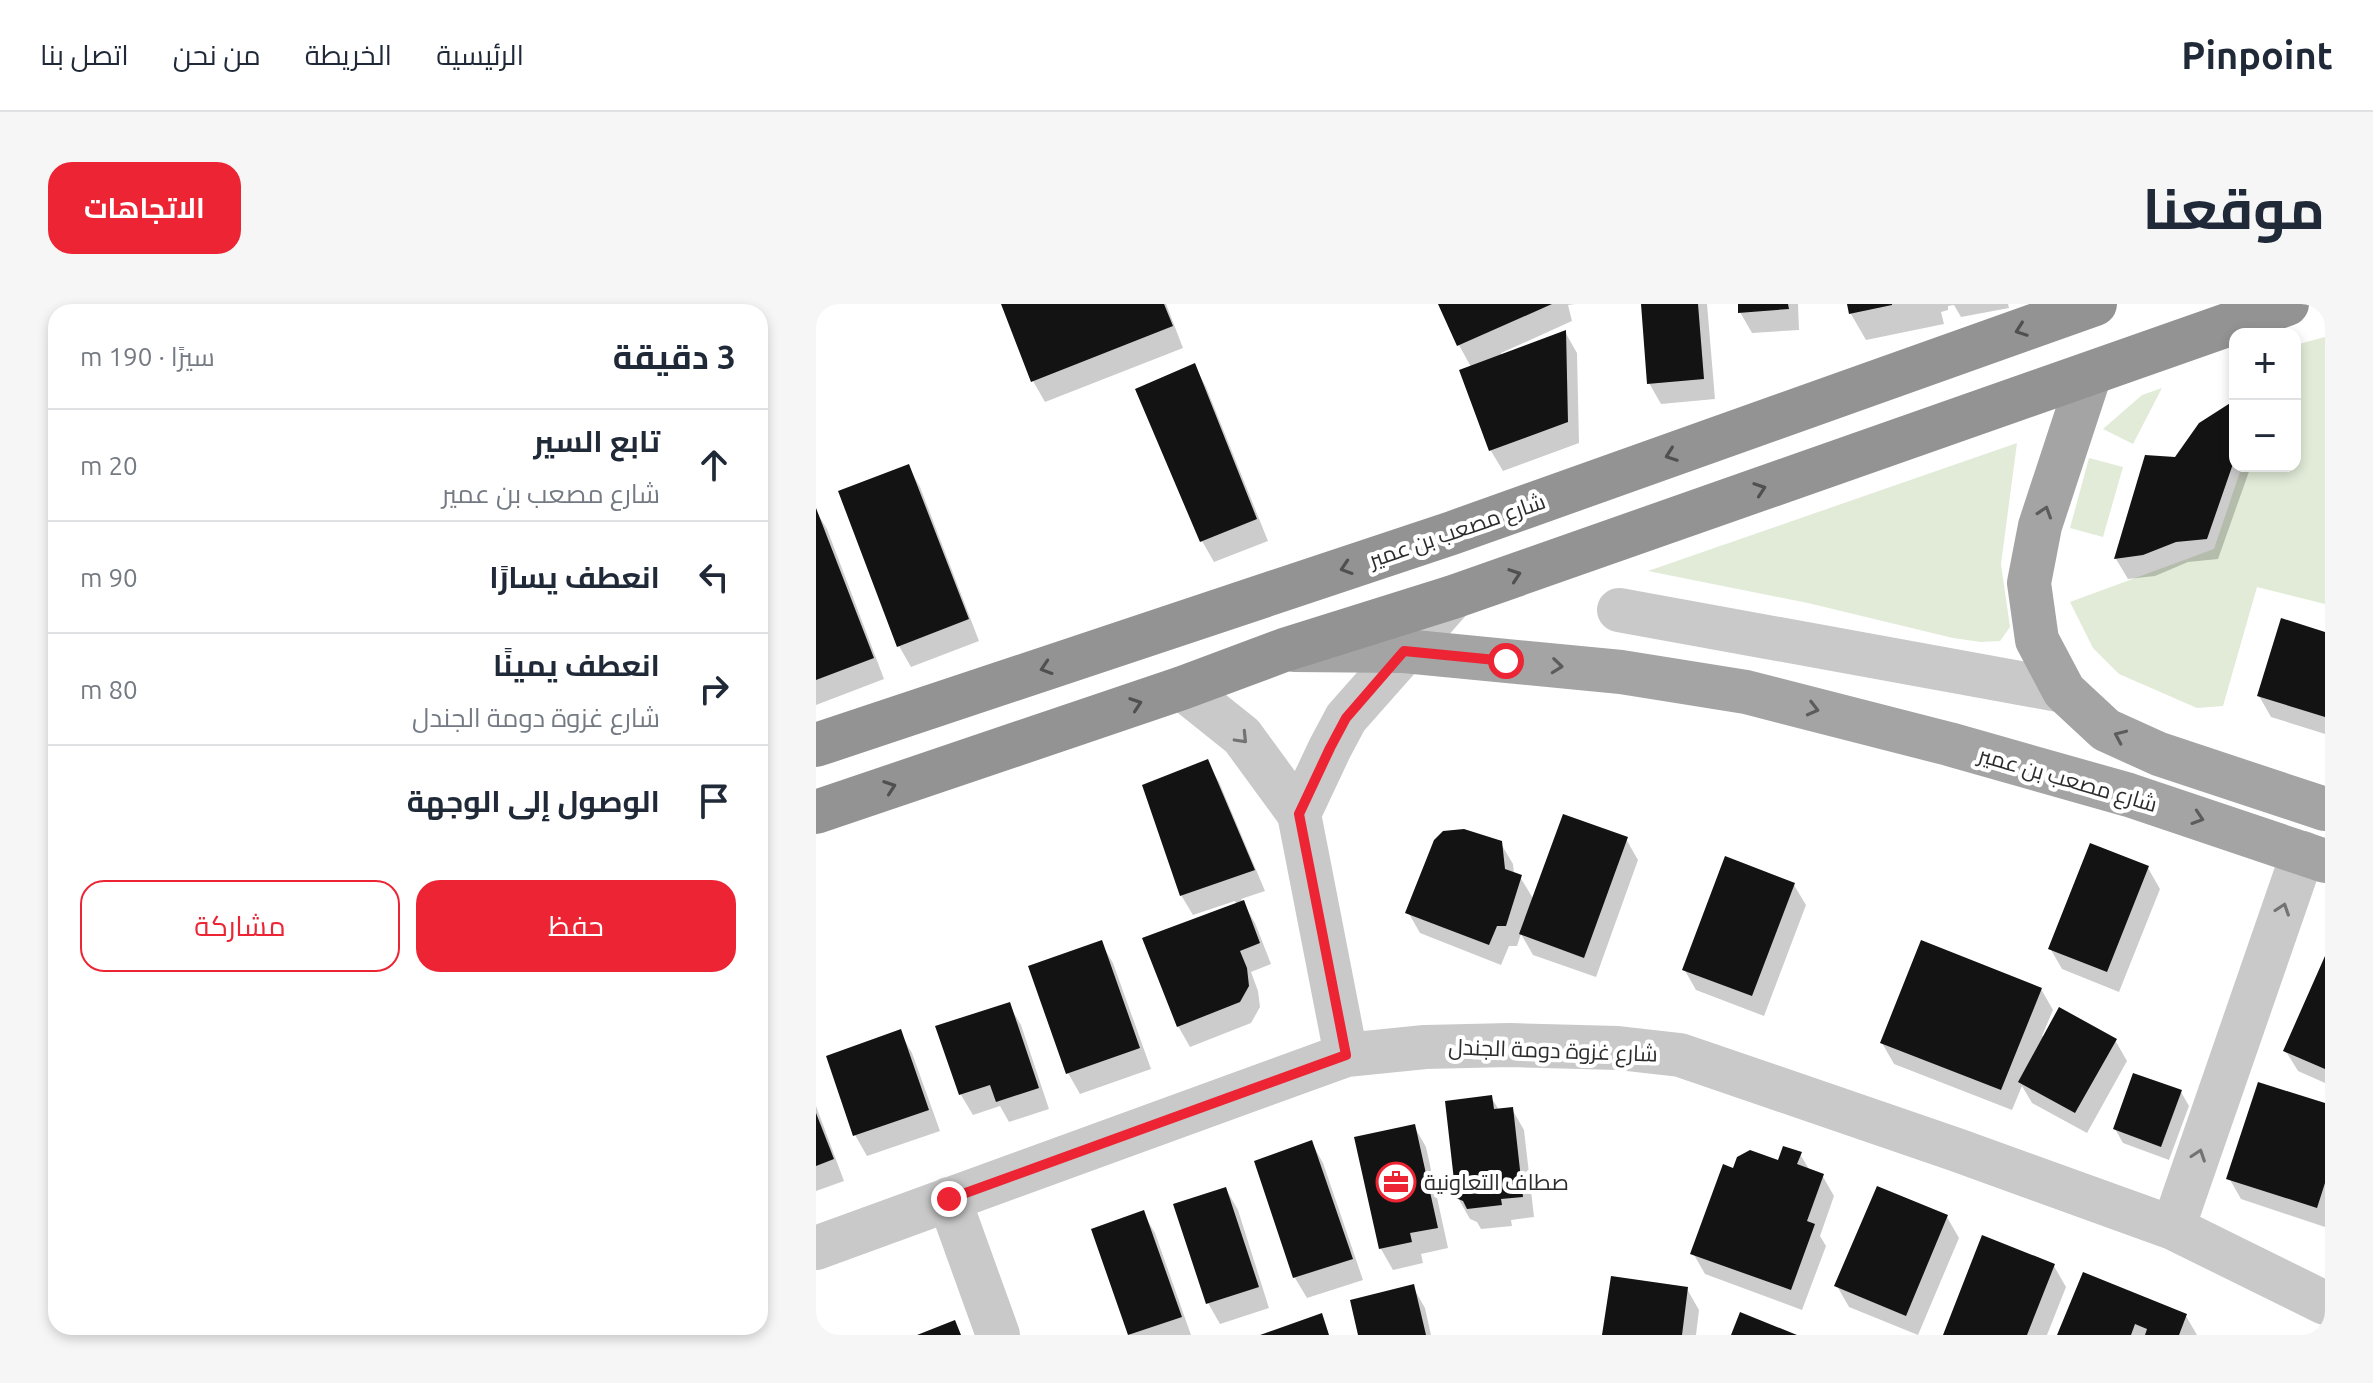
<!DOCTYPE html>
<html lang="ar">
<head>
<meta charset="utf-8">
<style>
  body { margin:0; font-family:Ubuntu,Cairo,sans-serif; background:#f6f6f7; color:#1f2937; direction:rtl }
  .controls { position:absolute; right:24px; top:24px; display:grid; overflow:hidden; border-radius:16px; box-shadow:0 4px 12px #0003 }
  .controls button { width:72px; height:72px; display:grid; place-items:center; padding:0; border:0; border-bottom:2px solid #e0e1e3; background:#fff; color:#1f2937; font:40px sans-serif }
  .stop { position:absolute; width:24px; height:24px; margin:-18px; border:6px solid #ed2434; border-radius:50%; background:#fff }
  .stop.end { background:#ed2434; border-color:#fff; box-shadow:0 2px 8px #0008 }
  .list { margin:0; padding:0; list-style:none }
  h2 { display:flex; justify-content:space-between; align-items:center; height:104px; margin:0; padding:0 32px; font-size:34px }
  h2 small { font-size:26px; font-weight:400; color:#747a83 }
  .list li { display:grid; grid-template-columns:52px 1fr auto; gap:24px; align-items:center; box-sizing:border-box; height:112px; padding:0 32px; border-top:2px solid #e0e1e3 }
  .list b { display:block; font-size:30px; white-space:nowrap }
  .list p { margin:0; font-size:26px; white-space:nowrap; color:#747a83 }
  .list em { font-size:26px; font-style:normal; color:#747a83 }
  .actions { display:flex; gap:16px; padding:24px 32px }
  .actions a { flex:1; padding:18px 0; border:2px solid #ed2434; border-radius:24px; text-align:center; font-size:28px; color:#ed2434 }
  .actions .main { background:#ed2434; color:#fff }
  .icon { flex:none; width:44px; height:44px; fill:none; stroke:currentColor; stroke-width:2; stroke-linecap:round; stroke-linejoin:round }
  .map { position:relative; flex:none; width:1509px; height:1031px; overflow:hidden; direction:ltr; border-radius:24px }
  header { display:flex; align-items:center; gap:48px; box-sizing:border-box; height:112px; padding:0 40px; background:#fff; border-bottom:2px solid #e0e1e3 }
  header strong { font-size:38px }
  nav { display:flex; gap:44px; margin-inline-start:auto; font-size:28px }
  .intro { display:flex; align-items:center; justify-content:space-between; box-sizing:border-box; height:192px; padding:0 48px }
  h1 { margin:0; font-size:56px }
  .button { padding:20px 36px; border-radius:24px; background:#ed2434; color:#fff; font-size:28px; font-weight:700 }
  main { display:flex; gap:48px; padding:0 48px }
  aside { flex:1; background:#fff; border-radius:24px; box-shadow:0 4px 12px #0003 }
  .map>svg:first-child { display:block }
  .green { fill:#e2ebd8 }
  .shadow { fill:#0003 }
  .building { fill:#131313 }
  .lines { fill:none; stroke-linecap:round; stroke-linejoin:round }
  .minor { stroke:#c9c9c9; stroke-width:44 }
  .major { stroke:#a4a4a4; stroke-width:44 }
  .highway { stroke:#939393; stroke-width:44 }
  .oneway { stroke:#505050 }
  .oneway2 { stroke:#5c5c5c }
  .oneway3 { stroke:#737373 }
  .route { stroke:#ed2434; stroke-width:10 }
  .labels { text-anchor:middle; stroke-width:8; stroke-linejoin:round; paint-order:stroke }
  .street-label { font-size:22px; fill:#2c2c2c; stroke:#fff }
  .poi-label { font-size:22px; fill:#2c2c2c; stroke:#fff; text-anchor:start }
</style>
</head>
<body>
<header>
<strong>Pinpoint</strong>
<nav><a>الرئيسية</a><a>الخريطة</a><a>من نحن</a><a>اتصل بنا</a></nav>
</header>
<div class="intro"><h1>موقعنا</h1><a class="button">الاتجاهات</a></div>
<main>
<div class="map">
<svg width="1509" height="1031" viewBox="0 0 1509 1031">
  <rect width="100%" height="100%" fill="#fff"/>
  <path class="green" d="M 1509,33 L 1509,300 L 1441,283 L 1407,402 L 1381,404 L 1303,370 L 1277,344 L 1254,298 L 1398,245 L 1426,162 L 1479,162 L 1479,41 Z
    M 1346,84 L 1317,140 L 1287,125 L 1326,91 Z
    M 1201,139 L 1185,260 L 1194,323 L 1184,337 L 1165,338 L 1137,334 L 992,299 L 832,267 Z
    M 1273,154 L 1307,163 L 1287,233 L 1254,224 Z"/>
  <path class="shadow" d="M 187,0 L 350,0 L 367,44 L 229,98 L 217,77 Z
    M 624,0 L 759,0 L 752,1 L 756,17 L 685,49 L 686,52 L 749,28 L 761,49 L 763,139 L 687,167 L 675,147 L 646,67 L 655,63 L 643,41 Z
    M 827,0 L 891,0 L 899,95 L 845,100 L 833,79 Z
    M 924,0 L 982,0 L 983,26 L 936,29 L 924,8 Z
    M 1033,0 L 1192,0 L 1193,4 L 1145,13 L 1138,1 L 1132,2 L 1132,6 L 1125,8 L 1128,20 L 1050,36 L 1035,10 Z
    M 379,62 L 390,83 L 452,237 L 398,258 L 386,237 Z
    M 1419,98 L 1419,162 L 1435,162 L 1402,255 L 1372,258 L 1339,272 L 1312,275 L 1300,255 L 1360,155 Z
    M 92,162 L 104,183 L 163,337 L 95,363 L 83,342 Z
    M 0,207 L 11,225 L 68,375 L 0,401 Z
    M 1509,330 L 1509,430 L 1455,413 L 1443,392 Z
    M 391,458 L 403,478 L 449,587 L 425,595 L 439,619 L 455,660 L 435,668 L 442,687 L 444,703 L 435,719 L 374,743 L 362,722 L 421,601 L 419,597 L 377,611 L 365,591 Z
    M 810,535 L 822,556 L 780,673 L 717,651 L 705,630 L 701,642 L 693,642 L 685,661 L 604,629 L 592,608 L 684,538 L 697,560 L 698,570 L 704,573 L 718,596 Z
    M 1332,564 L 1344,585 L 1303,688 L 1246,665 L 1234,644 Z
    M 978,581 L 990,601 L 948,712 L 880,686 L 868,665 Z
    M 285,639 L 297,659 L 335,765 L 264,790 L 252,769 L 214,663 Z
    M 1509,657 L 1509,779 L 1482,767 L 1469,746 Z
    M 1225,685 L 1237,706 L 1226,732 L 1299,736 L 1311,757 L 1271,829 L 1216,799 L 1206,782 L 1196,806 L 1078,760 L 1066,739 Z
    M 193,701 L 205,721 L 233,805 L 193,818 L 184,802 L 157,811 L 145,791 L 122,724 Z
    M 84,728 L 96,749 L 124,827 L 51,852 L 39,831 Z
    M 1365,788 L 1373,802 L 1353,856 L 1307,839 L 1299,825 Z
    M 675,793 L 683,806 L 696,805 L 708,826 L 718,913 L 695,916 L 696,922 L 665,925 L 661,918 L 654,915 L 642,894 Z
    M 0,802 L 28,877 L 0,887 Z
    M 1509,802 L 1509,923 L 1425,895 L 1413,874 Z
    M 598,822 L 610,843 L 632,944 L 605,950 L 607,959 L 577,966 L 565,945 L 541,835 Z
    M 496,839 L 507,859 L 547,976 L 491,994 L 479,974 L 440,858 Z
    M 984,850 L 994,867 L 1006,871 L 1018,892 L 1004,932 L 1010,942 L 986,1006 L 889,970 L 877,949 L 918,867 L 963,859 Z
    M 410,885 L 422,906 L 453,1004 L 404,1020 L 392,999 Z
    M 327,909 L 339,929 L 375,1031 L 314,1031 L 277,926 Z
    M 1131,913 L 1143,934 L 1102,1031 L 1033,1003 L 1021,982 Z
    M 1238,962 L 1250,983 L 1231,1031 L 1129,1031 Z
    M 597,983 L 609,1004 L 615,1031 L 544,1031 Z
    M 871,985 L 883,1006 L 880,1031 L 788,1031 Z
    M 1370,1012 L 1381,1031 L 1243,1031 Z"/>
  <path class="building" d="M 185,0 L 348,0 L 357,22 L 215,78 Z
    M 622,0 L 736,0 L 641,42 Z
    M 825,0 L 882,0 L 888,75 L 831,80 Z
    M 922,0 L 972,0 L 973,5 L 922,9 Z
    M 1031,0 L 1076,0 L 1076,1 L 1033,10 Z
    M 750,26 L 752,118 L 673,147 L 643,66 Z
    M 379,59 L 441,215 L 384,238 L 319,85 Z
    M 1419,96 L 1419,154 L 1391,235 L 1360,238 L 1327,251 L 1298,255 L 1329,151 L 1359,153 L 1383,119 Z
    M 93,160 L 153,315 L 81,343 L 22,187 Z
    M 0,204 L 58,354 L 0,376 Z
    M 1465,314 L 1509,328 L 1509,413 L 1441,392 Z
    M 392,455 L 439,566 L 364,592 L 326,481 Z
    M 747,510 L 812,533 L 768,654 L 703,630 Z
    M 648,525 L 686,537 L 689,565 L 706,571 L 690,622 L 681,622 L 673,641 L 589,609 L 618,536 L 627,527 Z
    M 1274,539 L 1333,562 L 1291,668 L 1232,645 Z
    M 909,552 L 979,579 L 936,692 L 866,666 Z
    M 428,596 L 444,639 L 424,647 L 431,664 L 433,682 L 424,698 L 361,723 L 326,634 Z
    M 286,636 L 324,744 L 250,770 L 212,662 Z
    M 1105,636 L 1226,684 L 1185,786 L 1064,739 Z
    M 1509,652 L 1509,765 L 1467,747 Z
    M 194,698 L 223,784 L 180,798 L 174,781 L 143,791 L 119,722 Z
    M 1243,703 L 1301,735 L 1259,809 L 1202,778 Z
    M 85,725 L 113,806 L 37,832 L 10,752 Z
    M 1317,769 L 1366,786 L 1345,843 L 1297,825 Z
    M 1442,778 L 1509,799 L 1509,879 L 1501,904 L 1410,875 Z
    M 676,791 L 678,805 L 697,803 L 707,893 L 685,895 L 686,901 L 651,905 L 647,897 L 640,894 L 629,797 Z
    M 0,809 L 18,855 L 0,862 Z
    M 599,820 L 622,924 L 594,929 L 596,938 L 563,945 L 538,833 Z
    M 496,836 L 537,955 L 477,974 L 438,857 Z
    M 967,842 L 986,848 L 981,860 L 1008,870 L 991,917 L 999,920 L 975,986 L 874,950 L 907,860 L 917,864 L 921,853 L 934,846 L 962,856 Z
    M 1061,882 L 1132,911 L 1090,1012 L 1018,982 Z
    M 410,883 L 443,983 L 390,1000 L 357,900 Z
    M 328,906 L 366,1013 L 312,1031 L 275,925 Z
    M 1166,931 L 1239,960 L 1211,1031 L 1127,1031 Z
    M 1267,968 L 1371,1010 L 1363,1031 L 1329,1031 L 1331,1025 L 1319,1020 L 1315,1031 L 1241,1031 Z
    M 795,972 L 872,983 L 866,1031 L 786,1031 Z
    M 598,980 L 610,1031 L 542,1031 L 534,996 Z
    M 924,1008 L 981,1031 L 915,1031 Z
    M 506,1009 L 513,1031 L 444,1031 Z
    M 139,1016 L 145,1031 L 101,1031 Z"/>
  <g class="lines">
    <path class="minor" d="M 803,306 L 1248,387
      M 366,384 L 426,432 L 483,510 L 530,751
      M 483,510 L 514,444 L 530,414 L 637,293
      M 133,895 L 182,1031
      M 1357,924 L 1487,549
      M 0,944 L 530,751 L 609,743 L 694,741 L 802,744 L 864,751 L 1141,846 L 1357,924 L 1509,999"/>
    <path class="major" d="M 1274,70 L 1224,222 L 1213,279 L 1221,336 L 1248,387 L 1290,426 L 1343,450 L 1509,505
      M 478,346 L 588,347 L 805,368 L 930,388 L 1133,440 L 1313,491 L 1509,557"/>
    <path class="highway" d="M 0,441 L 636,229 L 1279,0
      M 0,508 L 366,384 L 468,346 L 637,293 L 1471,0"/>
  </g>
  <defs><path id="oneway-chevron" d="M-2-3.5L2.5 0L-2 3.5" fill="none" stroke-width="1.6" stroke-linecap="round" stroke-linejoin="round" transform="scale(2)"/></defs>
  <g class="oneway">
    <use href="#oneway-chevron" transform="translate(1205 26) rotate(160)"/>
    <use href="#oneway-chevron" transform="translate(855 151) rotate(160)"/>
    <use href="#oneway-chevron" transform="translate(944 185) rotate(-19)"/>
    <use href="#oneway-chevron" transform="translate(530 264) rotate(162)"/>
    <use href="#oneway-chevron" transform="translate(699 271) rotate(-19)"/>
    <use href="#oneway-chevron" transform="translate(230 364) rotate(162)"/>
    <use href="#oneway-chevron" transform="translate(320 400) rotate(-19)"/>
    <use href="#oneway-chevron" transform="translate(74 483) rotate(-19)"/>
  </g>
  <g class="oneway2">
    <use href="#oneway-chevron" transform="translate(1229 208) rotate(-72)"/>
    <use href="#oneway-chevron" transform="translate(741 362) rotate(6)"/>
    <use href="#oneway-chevron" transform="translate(997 405) rotate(14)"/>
    <use href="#oneway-chevron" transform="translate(1304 432) rotate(-156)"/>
    <use href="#oneway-chevron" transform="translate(1382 514) rotate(18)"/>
  </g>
  <g class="oneway3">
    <use href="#oneway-chevron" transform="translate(426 434) rotate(46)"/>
    <use href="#oneway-chevron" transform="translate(1467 605) rotate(-71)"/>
    <use href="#oneway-chevron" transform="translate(1383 851) rotate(-71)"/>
  </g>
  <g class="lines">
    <path class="route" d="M 133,895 L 530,751 L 483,510 L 514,444 L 530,414 L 588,347 L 690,357"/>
  </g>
  <defs>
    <g id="office-ring" transform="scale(2)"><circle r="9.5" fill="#fff" stroke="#ed2434" stroke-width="1.5"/><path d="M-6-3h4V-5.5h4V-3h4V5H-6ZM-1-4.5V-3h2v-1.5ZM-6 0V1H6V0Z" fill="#ed2434"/></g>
  </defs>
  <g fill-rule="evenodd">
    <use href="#office-ring" x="580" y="878"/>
  </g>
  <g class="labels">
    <g class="street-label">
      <text transform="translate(641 226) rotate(-19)" y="8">شارع مصعب بن عمير</text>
      <text transform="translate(1252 475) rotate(16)" y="8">شارع مصعب بن عمير</text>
      <text transform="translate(737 746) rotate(2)" y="8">شارع غزوة دومة الجندل</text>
    </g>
    <g class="poi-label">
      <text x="608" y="886">صطاف التعاونية</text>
    </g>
  </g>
</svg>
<div class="controls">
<button>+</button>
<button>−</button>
</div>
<div class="stop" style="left:690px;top:357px"></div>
<div class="stop end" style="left:133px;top:895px"></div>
</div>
<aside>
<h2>3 دقيقة<small>سيرًا · 190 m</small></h2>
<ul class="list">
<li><svg class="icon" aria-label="ahead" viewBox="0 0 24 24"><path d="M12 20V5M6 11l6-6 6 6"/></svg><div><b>تابع السير</b><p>شارع مصعب بن عمير</p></div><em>20 m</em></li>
<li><svg class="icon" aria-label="left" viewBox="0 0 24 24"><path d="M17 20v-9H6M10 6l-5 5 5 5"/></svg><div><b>انعطف يسارًا</b></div><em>90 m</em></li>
<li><svg class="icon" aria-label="right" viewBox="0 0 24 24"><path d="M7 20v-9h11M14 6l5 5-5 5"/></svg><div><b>انعطف يمينًا</b><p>شارع غزوة دومة الجندل</p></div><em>80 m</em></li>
<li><svg class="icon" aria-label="arrive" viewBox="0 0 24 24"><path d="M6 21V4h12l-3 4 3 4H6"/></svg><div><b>الوصول إلى الوجهة</b></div></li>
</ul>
<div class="actions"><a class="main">حفظ</a><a>مشاركة</a></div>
</aside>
</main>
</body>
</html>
